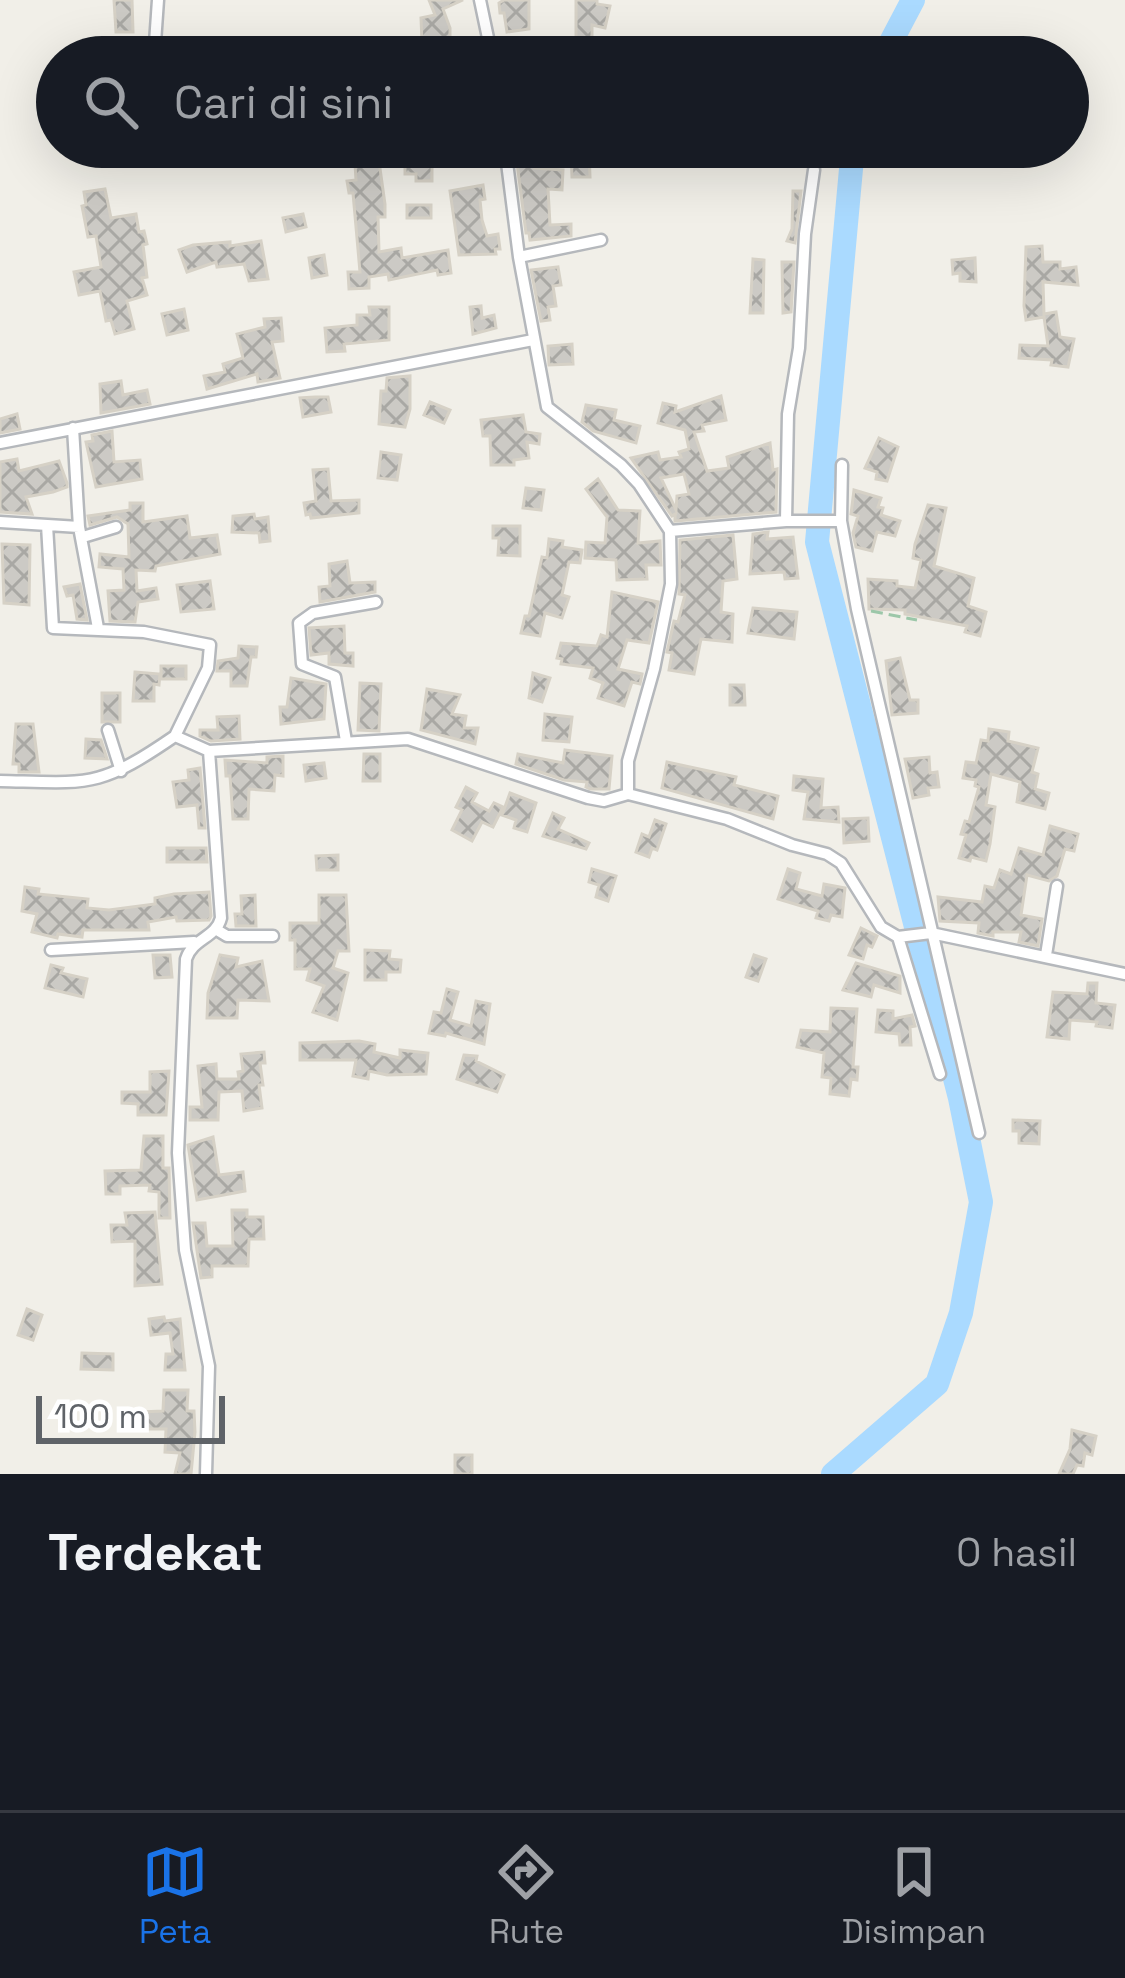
<!DOCTYPE html>
<html lang="id">
<head>
<meta charset="utf-8">
<style>
  body { margin:0; font-family:"Space Grotesk",sans-serif; background:#242831; color:#f1f3f6 }
  .scale { position:absolute; left:36px; bottom:30px; width:189px; box-sizing:border-box; padding-left:12px; border:6px solid #5f6368; border-top:0; font-size:33px; line-height:42px; white-space:nowrap; color:#5f6368; -webkit-text-stroke:9px #fff; paint-order:stroke }
  .list { margin:0; padding:0; list-style:none }
  h2 { display:flex; justify-content:space-between; align-items:center; height:156px; margin:0; padding:0 48px; font-size:51px }
  h2 small { font-size:39px; font-weight:400; color:#9ea1a6 }
  .icon { flex:none; width:66px; height:66px; fill:none; stroke:currentColor; stroke-width:2; stroke-linecap:round; stroke-linejoin:round }
  .map { position:relative; flex:none; width:1125px; height:1474px; overflow:hidden }
  .search { position:absolute; background:#171b24; box-shadow:0 12px 48px #0002; left:36px; right:36px; top:36px; height:132px; display:flex; align-items:center; gap:30px; box-sizing:border-box; padding:0 42px; border-radius:66px; color:#9ea1a6; font-size:45px }
  .sheet { height:336px; background:#171b24 }
  nav { display:flex; justify-content:space-around; align-items:center; box-sizing:border-box; height:168px; border-top:3px solid #363941; background:#171b24; font-size:33px; color:#9ea1a6 }
  nav a { display:grid; justify-items:center; gap:6px }
  nav .on { color:#1a73e8 }
  .map>svg:first-child { display:block }
  .lines { fill:none; stroke-linecap:round; stroke-linejoin:round }
  .river { stroke:#aadaff; stroke-width:24 }
  .building { fill:url(#building-cross-hatch); stroke:#d6d1c6; stroke-width:3; fill-rule:evenodd }
  .street-casing { stroke:#b5b8bc; stroke-width:15 }
  .path { stroke:#9cc7a9; stroke-width:3; stroke-dasharray:12 6; stroke-linecap:butt }
  .street { stroke:#fff; stroke-width:10 }
</style>
</head>
<body>
<div class="map">
<svg width="1125" height="1474" viewBox="0 0 1125 1474">
  <defs>
    <pattern id="building-cross-hatch" width="8" height="8" patternUnits="userSpaceOnUse" patternTransform="scale(3)"><rect width="8" height="8" fill="#cccac5"/><path d="M0 0l8 8M0 8l8-8" fill="none" stroke="#a9a8a4"/></pattern>
  </defs>
  <rect width="100%" height="100%" fill="#f1efe8"/>
  <g class="lines">
    <path class="river" d="M 883,57 L 913,0
      M 833,1474 L 937,1384 L 961,1313 L 981,1202 L 960,1098 L 817,542 L 853,147"/>
  </g>
  <path class="building" d="M 114,0 L 132,0 L 133,32 L 116,32 Z
    M 429,0 L 463,0 L 443,9 L 450,28 L 450,57 L 429,55 L 427,41 L 422,42 L 421,18 L 435,15 Z
    M 504,0 L 529,0 L 529,29 L 507,32 L 504,13 L 500,13 L 499,3 Z
    M 576,0 L 597,0 L 597,4 L 610,6 L 605,28 L 592,25 L 592,57 L 576,57 Z
    M 367,147 L 377,147 L 385,204 L 385,217 L 378,217 L 379,252 L 401,248 L 402,258 L 448,250 L 451,273 L 438,275 L 437,270 L 389,280 L 388,274 L 369,277 L 369,288 L 349,289 L 348,272 L 360,272 L 353,193 L 349,193 L 347,181 L 356,180 L 355,164 L 369,163 Z
    M 405,147 L 432,147 L 432,181 L 416,181 L 416,174 L 405,174 Z
    M 515,147 L 536,147 L 534,168 L 563,170 L 562,190 L 548,189 L 550,225 L 571,224 L 571,236 L 530,240 L 529,233 L 526,233 Z
    M 589,151 L 590,177 L 572,177 L 571,152 Z
    M 483,185 L 485,199 L 480,200 L 482,220 L 487,236 L 498,234 L 500,249 L 495,249 L 496,254 L 459,255 L 450,191 Z
    M 105,189 L 111,218 L 136,214 L 139,232 L 144,231 L 147,244 L 143,245 L 147,277 L 142,278 L 147,295 L 127,301 L 134,329 L 115,334 L 111,320 L 106,321 L 100,291 L 79,295 L 74,272 L 101,267 L 96,236 L 88,237 L 82,206 L 86,205 L 84,192 Z
    M 793,191 L 801,191 L 795,243 L 787,241 L 792,229 Z
    M 407,205 L 431,205 L 431,218 L 407,218 Z
    M 303,214 L 306,227 L 286,232 L 283,218 Z
    M 261,241 L 268,279 L 249,281 L 244,264 L 217,267 L 216,262 L 187,272 L 179,250 L 193,245 L 230,242 L 230,246 Z
    M 1042,246 L 1043,262 L 1060,262 L 1060,269 L 1076,267 L 1078,285 L 1043,282 L 1044,314 L 1056,312 L 1060,337 L 1074,339 L 1068,367 L 1051,365 L 1052,360 L 1019,358 L 1020,345 L 1048,346 L 1044,317 L 1026,320 L 1024,306 L 1026,247 Z
    M 324,255 L 327,275 L 312,278 L 309,258 Z
    M 975,258 L 976,282 L 960,281 L 960,273 L 953,274 L 952,260 Z
    M 753,259 L 764,260 L 763,313 L 750,313 Z
    M 782,262 L 794,262 L 791,312 L 783,313 Z
    M 558,267 L 561,285 L 553,286 L 556,306 L 548,307 L 550,320 L 541,321 L 531,270 Z
    M 481,306 L 482,318 L 494,315 L 496,328 L 473,334 L 470,307 Z
    M 369,307 L 389,307 L 389,340 L 344,344 L 345,351 L 327,352 L 325,328 L 357,325 L 357,315 L 370,315 Z
    M 184,309 L 188,330 L 167,335 L 162,314 Z
    M 281,318 L 283,341 L 272,342 L 280,378 L 258,382 L 257,374 L 207,389 L 204,376 L 225,372 L 223,364 L 243,358 L 237,334 L 265,327 L 264,319 Z
    M 572,344 L 573,364 L 549,365 L 548,346 Z
    M 410,376 L 410,409 L 405,427 L 379,424 L 381,391 L 386,391 L 387,378 Z
    M 121,381 L 123,395 L 147,390 L 150,404 L 101,413 L 100,384 Z
    M 721,396 L 726,420 L 702,425 L 704,431 L 694,432 L 707,471 L 729,468 L 727,457 L 770,443 L 773,470 L 777,469 L 776,512 L 675,521 L 675,514 L 672,516 L 631,458 L 658,452 L 660,460 L 681,457 L 679,452 L 689,449 L 685,430 L 658,423 L 663,403 L 676,406 L 675,412 ZM 684,474 L 689,494 L 677,496 L 676,510 L 661,478 Z
    M 315,397 L 328,397 L 331,412 L 303,417 L 300,398 Z
    M 430,402 L 450,410 L 444,423 L 424,415 Z
    M 586,405 L 616,410 L 614,420 L 640,426 L 636,443 L 593,431 L 582,422 Z
    M 17,414 L 20,429 L 0,433 L 0,419 Z
    M 523,415 L 526,432 L 540,434 L 539,444 L 527,442 L 529,458 L 514,460 L 514,465 L 491,465 L 490,436 L 483,436 L 481,420 Z
    M 112,431 L 114,462 L 140,460 L 142,479 L 96,487 L 86,442 L 93,441 L 92,435 Z
    M 879,438 L 898,447 L 887,481 L 876,479 L 877,472 L 865,468 Z
    M 381,452 L 401,455 L 397,480 L 378,478 Z
    M 17,459 L 19,471 L 59,461 L 67,483 L 67,487 L 53,492 L 26,497 L 32,514 L 0,512 L 0,462 Z
    M 328,469 L 331,501 L 359,500 L 359,513 L 311,518 L 310,514 L 306,515 L 304,503 L 316,501 L 313,470 Z
    M 598,479 L 618,510 L 640,511 L 638,543 L 660,541 L 661,565 L 646,565 L 647,579 L 617,580 L 616,560 L 585,558 L 586,542 L 605,543 L 607,517 L 586,489 Z
    M 526,488 L 544,490 L 541,510 L 523,508 Z
    M 854,490 L 881,498 L 878,507 L 883,508 L 881,515 L 900,521 L 895,536 L 877,532 L 872,551 L 856,547 L 853,533 L 858,516 L 851,514 Z
    M 130,503 L 143,503 L 143,522 L 187,516 L 190,538 L 217,535 L 220,554 L 156,566 L 155,571 L 136,570 L 137,591 L 156,588 L 158,599 L 138,602 L 135,622 L 110,621 L 108,591 L 124,590 L 123,569 L 99,567 L 100,554 L 129,557 L 128,524 L 117,517 L 90,525 L 88,516 L 130,510 Z
    M 928,505 L 946,508 L 934,566 L 974,578 L 968,606 L 986,612 L 980,636 L 965,632 L 967,626 L 905,614 L 905,610 L 869,609 L 868,579 L 897,581 L 897,586 L 915,588 L 921,560 L 913,558 L 915,544 Z
    M 254,514 L 255,519 L 268,517 L 270,541 L 260,542 L 259,533 L 232,532 L 233,516 Z
    M 493,526 L 520,526 L 520,556 L 498,555 L 499,538 L 493,538 Z
    M 768,532 L 767,539 L 793,537 L 798,578 L 785,579 L 784,572 L 750,574 L 753,534 Z
    M 733,535 L 737,579 L 723,581 L 721,612 L 733,614 L 732,642 L 701,639 L 694,674 L 669,670 L 672,653 L 667,652 L 674,621 L 678,622 L 685,595 L 679,594 L 680,540 Z
    M 549,539 L 563,541 L 562,547 L 582,550 L 580,563 L 569,562 L 562,595 L 569,597 L 562,618 L 545,613 L 540,636 L 521,633 L 525,616 L 529,616 L 542,557 L 547,558 Z
    M 2,544 L 30,545 L 29,605 L 4,603 Z
    M 347,561 L 350,583 L 375,582 L 375,592 L 320,602 L 319,587 L 330,586 L 329,564 Z
    M 210,581 L 214,609 L 181,612 L 177,585 Z
    M 80,584 L 87,620 L 77,619 L 73,595 L 67,596 L 64,587 Z
    M 612,592 L 658,602 L 649,643 L 627,640 L 618,669 L 642,674 L 640,684 L 632,682 L 624,706 L 598,698 L 603,683 L 590,678 L 593,668 L 561,664 L 562,659 L 557,658 L 561,643 L 597,646 L 601,635 L 607,637 Z
    M 753,608 L 797,612 L 794,639 L 748,633 Z
    M 344,626 L 345,653 L 353,653 L 353,666 L 329,664 L 329,653 L 311,655 L 309,628 Z
    M 239,646 L 257,647 L 256,657 L 251,657 L 247,686 L 231,686 L 231,671 L 217,671 L 218,661 L 238,658 Z
    M 900,658 L 910,700 L 918,700 L 918,713 L 892,715 L 886,661 Z
    M 161,666 L 186,666 L 186,679 L 161,679 Z
    M 135,672 L 160,674 L 159,685 L 154,684 L 154,701 L 133,701 Z
    M 533,673 L 550,678 L 542,702 L 529,698 Z
    M 291,678 L 326,684 L 324,719 L 281,724 L 280,707 L 287,707 Z
    M 360,683 L 381,684 L 379,731 L 358,730 Z
    M 730,685 L 744,685 L 745,705 L 730,705 Z
    M 427,689 L 460,695 L 452,714 L 466,716 L 464,728 L 478,728 L 475,744 L 421,730 Z
    M 102,693 L 120,693 L 120,722 L 102,722 Z
    M 545,714 L 572,717 L 569,742 L 543,740 Z
    M 239,716 L 240,739 L 211,741 L 200,736 L 200,730 L 218,730 L 217,717 Z
    M 16,724 L 33,724 L 39,772 L 19,772 L 19,764 L 13,764 Z
    M 989,729 L 1009,732 L 1008,741 L 1038,748 L 1032,772 L 1038,774 L 1035,789 L 1049,793 L 1045,809 L 1017,802 L 1020,782 L 991,774 L 986,805 L 995,807 L 990,844 L 986,861 L 971,857 L 970,861 L 959,858 L 966,835 L 961,834 L 965,821 L 969,822 L 979,787 L 975,786 L 976,780 L 963,778 L 966,762 L 976,763 L 981,740 L 988,741 Z
    M 86,739 L 101,740 L 107,759 L 85,758 Z
    M 565,750 L 612,756 L 609,789 L 590,789 L 586,787 L 587,782 L 564,780 L 516,764 L 518,754 L 563,763 Z
    M 364,754 L 380,754 L 380,781 L 363,781 Z
    M 283,756 L 283,776 L 275,775 L 274,791 L 249,789 L 248,819 L 233,819 L 230,776 L 226,776 L 225,760 L 267,763 L 267,757 Z
    M 929,757 L 930,773 L 937,772 L 939,787 L 928,788 L 929,795 L 913,798 L 905,759 Z
    M 667,762 L 736,777 L 734,785 L 778,796 L 773,819 L 662,788 Z
    M 324,763 L 326,778 L 306,781 L 304,765 Z
    M 200,768 L 205,828 L 199,828 L 197,805 L 177,807 L 173,782 L 189,780 L 188,770 Z
    M 794,776 L 823,779 L 821,808 L 838,807 L 839,822 L 804,819 L 808,792 L 793,790 Z
    M 466,787 L 477,793 L 472,802 L 489,811 L 494,803 L 503,807 L 493,827 L 482,822 L 472,841 L 452,830 L 462,810 L 456,807 Z
    M 510,793 L 536,803 L 527,832 L 514,828 L 516,820 L 502,815 Z
    M 553,813 L 564,818 L 558,829 L 589,843 L 586,849 L 543,836 Z
    M 868,818 L 869,841 L 844,843 L 843,819 Z
    M 655,820 L 666,824 L 657,850 L 652,848 L 649,857 L 636,852 L 642,834 L 649,837 Z
    M 1050,826 L 1078,834 L 1074,851 L 1065,849 L 1057,876 L 1049,881 L 1027,875 L 1021,915 L 1042,919 L 1038,946 L 1019,942 L 1021,932 L 993,932 L 993,936 L 978,933 L 979,923 L 940,921 L 938,897 L 982,902 L 985,886 L 994,888 L 1000,870 L 1011,874 L 1019,848 L 1043,855 Z
    M 167,848 L 206,848 L 207,862 L 167,862 Z
    M 338,855 L 338,870 L 317,870 L 316,856 Z
    M 592,869 L 616,876 L 608,901 L 596,897 L 599,885 L 589,882 Z
    M 788,869 L 800,873 L 796,889 L 822,896 L 824,884 L 845,888 L 842,917 L 831,915 L 829,921 L 816,918 L 818,911 L 778,899 Z
    M 25,887 L 39,889 L 38,894 L 88,899 L 87,908 L 109,910 L 155,904 L 155,898 L 174,894 L 209,892 L 211,916 L 209,920 L 177,921 L 176,917 L 148,922 L 149,930 L 83,930 L 82,937 L 58,934 L 57,938 L 32,932 L 37,914 L 22,911 Z
    M 255,895 L 256,926 L 236,926 L 235,914 L 242,914 L 241,896 Z
    M 319,895 L 346,895 L 349,951 L 338,951 L 333,968 L 348,973 L 337,1020 L 313,1012 L 324,986 L 307,980 L 310,969 L 295,969 L 295,940 L 290,940 L 290,923 L 319,923 Z
    M 861,928 L 877,936 L 872,947 L 867,945 L 863,959 L 849,955 Z
    M 365,950 L 390,951 L 389,959 L 401,960 L 400,972 L 386,972 L 386,980 L 365,980 Z
    M 153,955 L 170,955 L 172,977 L 155,978 Z
    M 220,955 L 238,958 L 236,967 L 262,961 L 269,1001 L 238,1000 L 237,1018 L 207,1018 L 208,993 Z
    M 754,955 L 766,959 L 758,981 L 746,977 Z
    M 856,963 L 900,976 L 900,993 L 874,985 L 871,997 L 843,990 Z
    M 51,965 L 63,968 L 61,973 L 87,979 L 83,997 L 45,988 Z
    M 1088,983 L 1097,983 L 1096,1003 L 1115,1005 L 1112,1028 L 1096,1026 L 1097,1022 L 1070,1020 L 1069,1039 L 1047,1037 L 1053,992 L 1087,994 Z
    M 447,989 L 458,992 L 450,1020 L 471,1026 L 476,1001 L 490,1004 L 484,1044 L 446,1033 L 445,1036 L 429,1033 L 434,1012 L 441,1013 Z
    M 831,1008 L 857,1009 L 853,1067 L 858,1067 L 857,1080 L 851,1079 L 849,1096 L 830,1094 L 831,1078 L 822,1077 L 824,1053 L 797,1047 L 801,1030 L 830,1032 Z
    M 878,1010 L 893,1011 L 893,1019 L 912,1015 L 915,1026 L 910,1027 L 911,1045 L 900,1045 L 899,1034 L 876,1032 Z
    M 359,1041 L 375,1044 L 374,1052 L 400,1058 L 400,1050 L 428,1053 L 426,1074 L 387,1075 L 369,1071 L 368,1079 L 353,1076 L 356,1060 L 300,1060 L 300,1043 Z
    M 264,1052 L 265,1063 L 260,1063 L 263,1085 L 259,1085 L 262,1108 L 244,1111 L 242,1091 L 219,1092 L 218,1120 L 190,1120 L 190,1107 L 202,1107 L 198,1066 L 216,1064 L 217,1079 L 239,1079 L 238,1072 L 243,1071 L 241,1054 Z
    M 464,1055 L 477,1056 L 476,1061 L 504,1075 L 497,1092 L 457,1079 Z
    M 169,1071 L 166,1115 L 138,1115 L 138,1104 L 122,1103 L 122,1092 L 150,1092 L 150,1072 Z
    M 1013,1120 L 1040,1121 L 1039,1144 L 1019,1143 L 1019,1131 L 1013,1131 Z
    M 144,1136 L 163,1136 L 163,1168 L 169,1168 L 170,1218 L 159,1218 L 159,1192 L 149,1191 L 150,1185 L 120,1186 L 120,1194 L 106,1194 L 105,1171 L 141,1170 Z
    M 213,1137 L 219,1175 L 243,1172 L 245,1191 L 197,1200 L 188,1145 Z
    M 232,1210 L 247,1210 L 247,1217 L 263,1217 L 264,1239 L 249,1239 L 248,1266 L 212,1266 L 212,1277 L 201,1278 L 193,1223 L 205,1223 L 207,1246 L 233,1246 Z
    M 155,1212 L 162,1284 L 135,1286 L 135,1241 L 112,1242 L 111,1225 L 127,1225 L 125,1213 Z
    M 27,1309 L 42,1315 L 33,1340 L 18,1335 Z
    M 164,1317 L 165,1321 L 180,1319 L 185,1370 L 165,1370 L 166,1354 L 173,1354 L 170,1333 L 151,1335 L 149,1319 Z
    M 82,1353 L 113,1354 L 113,1370 L 81,1369 Z
    M 164,1390 L 188,1390 L 187,1411 L 194,1411 L 195,1432 L 191,1474 L 175,1474 L 180,1453 L 165,1452 L 166,1429 L 141,1429 L 141,1412 L 163,1411 Z
    M 1072,1430 L 1096,1436 L 1092,1455 L 1085,1453 L 1083,1466 L 1077,1465 L 1073,1474 L 1059,1474 L 1070,1449 Z
    M 455,1455 L 472,1455 L 472,1474 L 455,1474 Z"/>
  <g class="lines">
    <g class="street-casing">
      <path id="street" d="M 480,0 L 492,57
        M 155,43 L 158,0
        M 505,147 L 519,257 L 547,407 L 621,465 L 639,484 L 670,531 L 671,584 L 654,669 L 628,761 L 628,794 L 727,819 L 792,845 L 827,854 L 841,863 L 881,927 L 898,937 L 931,933 L 1125,974
        M 519,257 L 601,240
        M 73,428 L 79,527
        M 0,443 L 533,340
        M 842,465 L 841,521 L 857,609 L 979,1133
        M 786,521 L 788,414 L 799,348 L 805,234 L 814,170
        M 0,522 L 79,527 L 98,628
        M 47,525 L 53,628 L 144,632 L 210,645 L 208,668 L 175,736
        M 670,531 L 786,521 L 841,521
        M 83,537 L 116,527
        M 108,730 L 121,771
        M 346,741 L 335,677 L 302,664 L 299,623 L 313,613 L 376,602
        M 0,781 C 89,783 98,789 175,736 L 209,751 L 408,739 L 588,798 L 604,801 L 628,794
        M 217,930 L 227,936 L 273,936
        M 898,937 L 940,1074
        M 51,950 L 194,942
        M 1046,955 L 1057,886
        M 206,1474 L 209,1366 L 185,1250 L 178,1153 L 186,959 C 193,938 216,938 221,918 L 209,751"/>
    </g>
    <path class="path" d="M 871,611 L 917,620"/>
    <use href="#street" class="street"/>
  </g>
</svg>
<div class="scale">100 m</div>
<div class="search"><svg class="icon" aria-label="search" viewBox="0 0 24 24"><circle cx="10" cy="10" r="6"/><path d="M15 15l6 6"/></svg>Cari di sini</div>
</div>
<section class="sheet">
<h2>Terdekat<small>0 hasil</small></h2>
<ul class="list">
</ul>
</section>
<nav>
<a class="on"><svg class="icon" aria-label="map" viewBox="0 0 24 24"><path d="M3 6l6-2 6 2 6-2v14l-6 2-6-2-6 2zM9 4v14M15 6v14"/></svg>Peta</a>
<a><svg class="icon" aria-label="directions" viewBox="0 0 24 24"><path d="M12 3l9 9-9 9-9-9zM9 14v-3h6M13 9l2 2-2 2"/></svg>Rute</a>
<a><svg class="icon" aria-label="saved" viewBox="0 0 24 24"><path d="M7 4h10v16l-5-4-5 4z"/></svg>Disimpan</a>
</nav>
</body>
</html>
